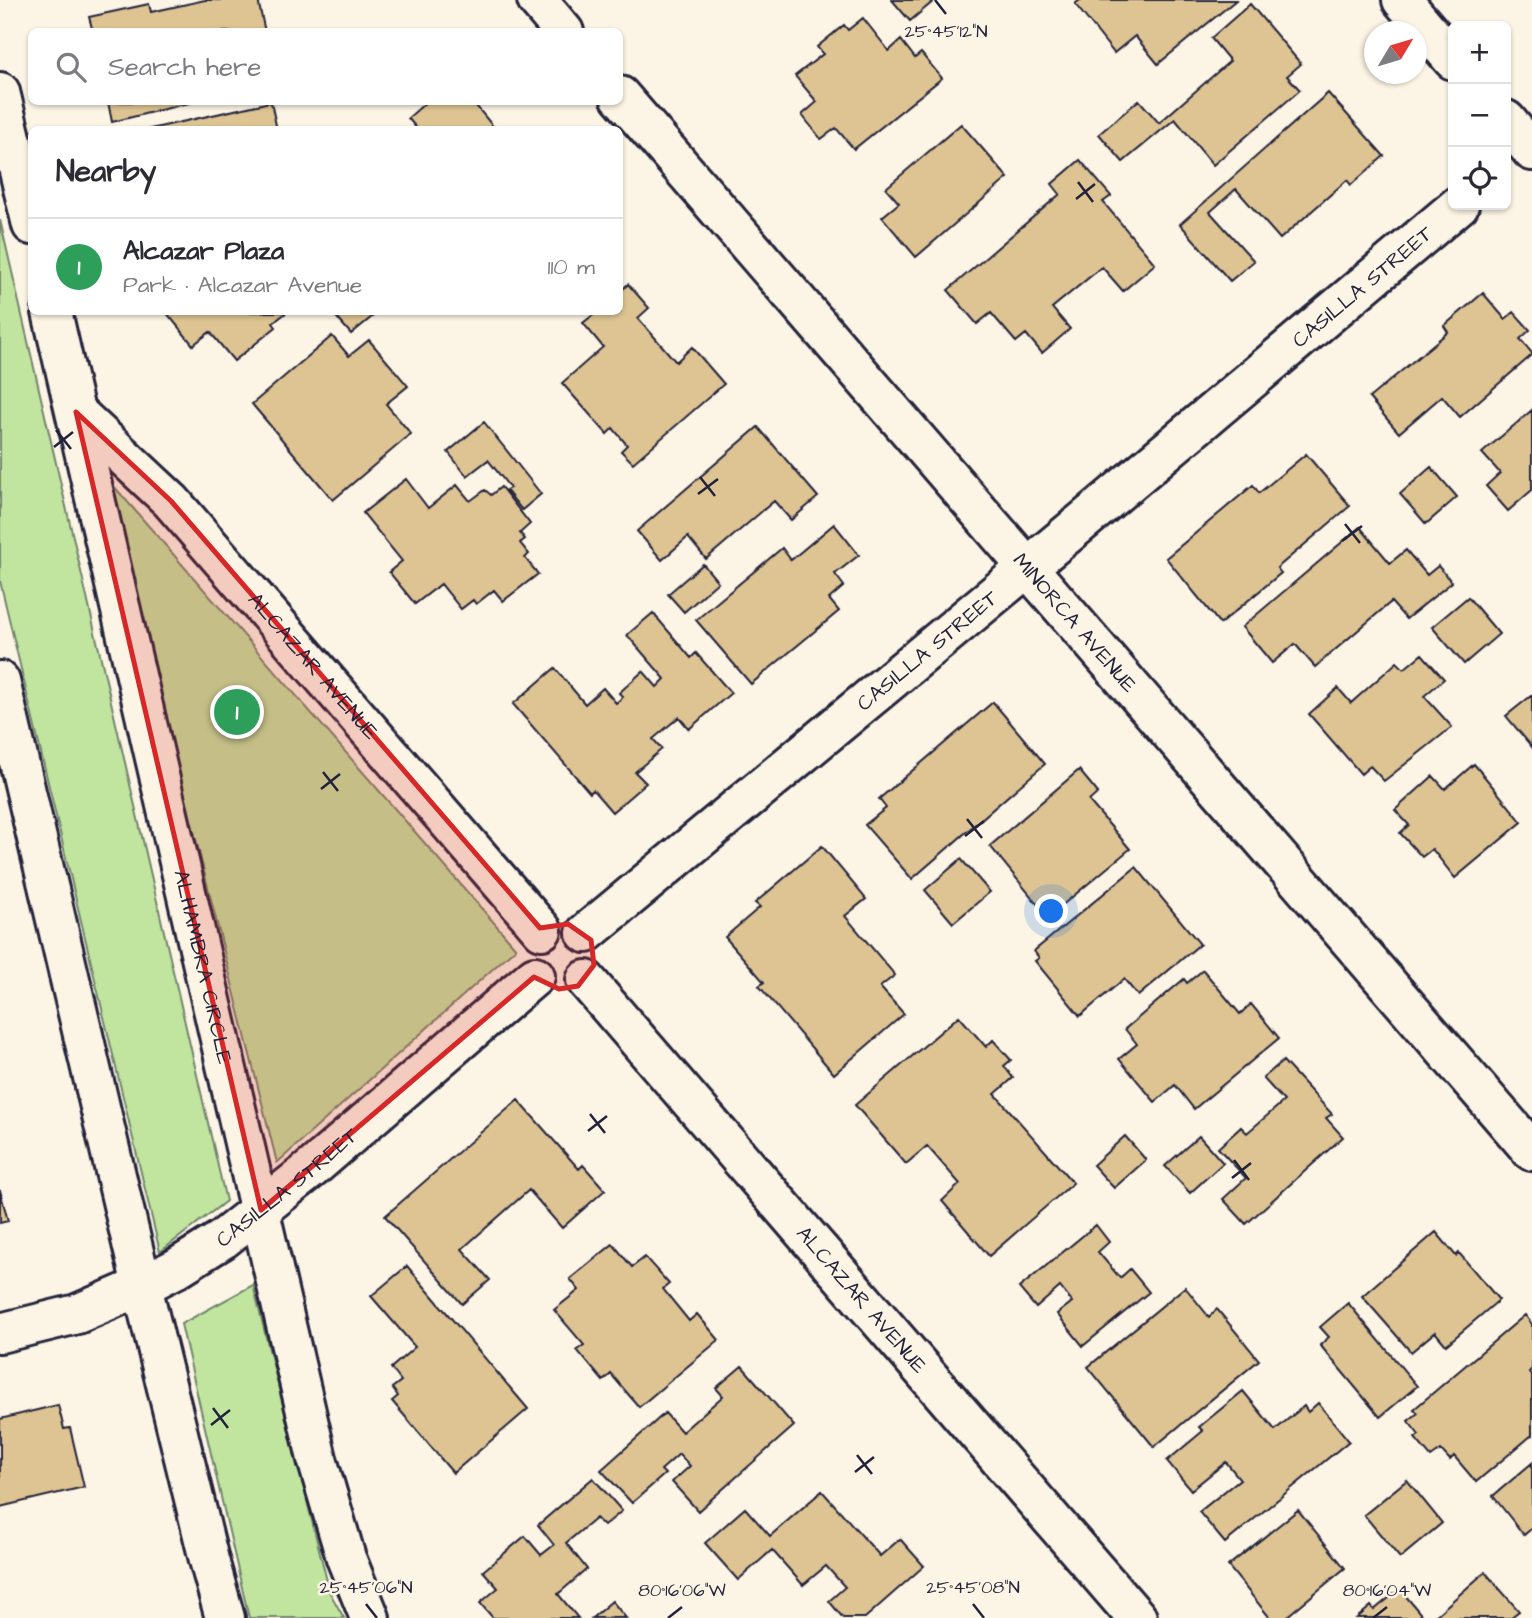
<!DOCTYPE html>
<html lang="en">
<head>
<meta charset="utf-8">
<style>
  body { margin:0; font-family:"Architects Daughter",sans-serif; background:#f2f2f3; color:#2b2b33 }
  .controls { position:absolute; right:21px; top:21px; display:grid; overflow:hidden; border-radius:10px; box-shadow:0 2px 5px #0004 }
  .controls button { width:63px; height:63px; display:grid; place-items:center; padding:0; border:0; border-bottom:2px solid #e1e1e2; background:#fff; color:#2b2b33; font:35px sans-serif }
  .compass { position:absolute; left:1364px; top:21px; width:63px; height:63px; border-radius:50%; background:#fff; box-shadow:0 2px 5px #0004; rotate:52deg }
  .you { position:absolute; left:1052px; top:912px; width:24px; height:24px; margin:-18px; border:5px solid #fff; border-radius:50%; background:#1a73e8; box-shadow:0 0 0 10px #1a73e833 }
  .badge { display:grid; place-items:center; width:46px; height:46px; border-radius:50%; background:#1f6fb2; color:#fff; font-size:23px; font-weight:700 }
  .pin { position:absolute; translate:-50% -50%; border:4px solid #fff; box-shadow:0 2px 7px #0006 }
  .list { margin:0; padding:0; list-style:none }
  h2 { display:flex; justify-content:space-between; align-items:center; height:91px; margin:0; padding:0 28px; font-size:30px }
  h2 small { font-size:23px; font-weight:400; color:#7c7c81 }
  .list li { display:grid; grid-template-columns:46px 1fr auto; gap:21px; align-items:center; box-sizing:border-box; height:98px; padding:0 28px; border-top:2px solid #e1e1e2 }
  .list b { display:block; font-size:26px; white-space:nowrap }
  .list p { margin:0; font-size:23px; white-space:nowrap; color:#7c7c81 }
  .list em { font-size:23px; font-style:normal; color:#7c7c81 }
  .icon { flex:none; width:38px; height:38px; fill:none; stroke:currentColor; stroke-width:2; stroke-linecap:round; stroke-linejoin:round }
  .map { position:relative; flex:none; width:1532px; height:1618px; overflow:hidden }
  .search { position:absolute; background:#fff; box-shadow:0 2px 5px #0004; left:28px; top:28px; width:595px; height:77px; display:flex; align-items:center; gap:18px; box-sizing:border-box; padding:0 24px; border-radius:10px; color:#7c7c81; font-size:26px }
  .panel { position:absolute; background:#fff; box-shadow:0 2px 5px #0004; left:28px; top:126px; width:595px; height:189px; border-radius:10px }
  .map>svg:first-child { display:block }
  .green { fill:#c1e59f; stroke:#72846d; stroke-width:2 }
  .building { fill:#dec493; stroke:#22223b; stroke-width:2 }
  .lines { fill:none; stroke-linecap:round; stroke-linejoin:round }
  .minor-casing { stroke:#22223b; stroke-width:44 }
  .tertiary-casing { stroke:#22223b; stroke-width:44 }
  .minor { stroke:#fcf5e5; stroke-width:38 }
  .tertiary { stroke:#fcf5e5; stroke-width:38 }
  .marked { fill:#d62828; fill-opacity:0.2; stroke:#d62828; stroke-width:5; stroke-linejoin:round }
  .ticks { fill:none; stroke:#22223b; stroke-width:2.5 }
  .labels { text-anchor:middle; stroke-width:5; stroke-linejoin:round; paint-order:stroke }
  .street-label { font-size:21px; fill:#22223b; stroke:#fcf5e5 }
  .ticks-label { font-size:18px; text-anchor:middle; fill:#22223b; stroke:#fcf5e5; stroke-width:5; stroke-linejoin:round; paint-order:stroke }
</style>
</head>
<body>
<div class="map">
<svg width="1532" height="1618" viewBox="0 0 1532 1618">
  <rect width="100%" height="100%" fill="#fcf5e5"/>
  <filter id="ink" filterUnits="userSpaceOnUse"><feTurbulence type="fractalNoise" baseFrequency=".0143" numOctaves="2"/><feDisplacementMap in="SourceGraphic" scale="14" xChannelSelector="R" yChannelSelector="G"/><feConvolveMatrix kernelMatrix="1 2 1 2 8 2 1 2 1" color-interpolation-filters="sRGB"/></filter>
  <g filter="url(#ink)">
    <path class="green" d="M 0,220 L 226,1201 L 160,1252 L 0,581 Z
      M 105,476 L 516,948 L 277,1163 Z
      M 253,1285 L 330,1593 L 344,1618 L 249,1618 L 181,1324 Z"/>
    <path class="building" d="M 205,0 L 258,0 L 265,32 L 93,32 L 89,17 L 149,4 L 151,12 Z
      M 892,0 L 935,0 L 910,21 Z
      M 1080,0 L 1236,0 L 1158,64 L 1135,36 L 1114,53 L 1075,4 Z
      M 1250,4 L 1301,64 L 1287,76 L 1300,90 L 1213,165 L 1175,119 L 1123,162 L 1099,134 L 1139,100 L 1159,123 L 1230,61 L 1211,38 Z
      M 863,18 L 889,51 L 901,40 L 915,58 L 921,53 L 942,78 L 854,149 L 836,128 L 821,139 L 802,115 L 817,102 L 795,76 L 823,54 L 817,47 L 844,25 L 848,30 Z
      M 1328,93 L 1384,156 L 1351,185 L 1347,180 L 1280,239 L 1236,189 L 1210,212 L 1254,261 L 1230,281 L 1180,224 Z
      M 108,102 L 193,102 L 112,122 Z
      M 271,102 L 277,130 L 146,130 L 270,102 Z
      M 422,102 L 473,102 L 496,130 L 418,130 L 408,118 L 424,104 Z
      M 961,124 L 1008,178 L 916,257 L 882,217 L 899,203 L 886,188 Z
      M 1080,160 L 1111,196 L 1103,202 L 1155,264 L 1123,291 L 1102,267 L 1052,308 L 1070,329 L 1042,353 L 1026,334 L 1016,342 L 991,313 L 977,324 L 948,290 L 1060,194 L 1052,184 Z
      M 628,284 L 649,308 L 638,318 L 676,362 L 692,347 L 724,384 L 633,463 L 621,451 L 627,445 L 613,428 L 607,434 L 562,383 L 603,347 L 583,323 L 597,312 L 620,312 L 620,292 Z
      M 1483,293 L 1505,319 L 1514,312 L 1530,330 L 1520,339 L 1532,353 L 1532,355 L 1460,417 L 1442,396 L 1399,433 L 1369,398 L 1448,332 L 1444,326 Z
      M 166,312 L 287,312 L 273,323 L 276,327 L 234,361 L 210,332 L 193,345 Z
      M 332,312 L 378,312 L 351,334 Z
      M 332,336 L 349,356 L 369,340 L 408,386 L 386,404 L 411,434 L 333,500 L 252,404 Z
      M 1532,410 L 1532,490 L 1508,511 L 1486,486 L 1500,473 L 1482,453 Z
      M 484,422 L 541,494 L 522,510 L 506,490 L 510,488 L 488,460 L 467,476 L 448,452 Z
      M 758,427 L 818,497 L 791,520 L 774,501 L 706,559 L 688,537 L 662,560 L 637,531 Z
      M 1306,454 L 1350,506 L 1277,568 L 1281,573 L 1220,624 L 1166,558 L 1253,485 L 1259,493 Z
      M 1431,467 L 1457,497 L 1426,524 L 1400,494 Z
      M 406,479 L 428,508 L 457,485 L 470,501 L 485,490 L 491,495 L 501,487 L 530,524 L 520,533 L 525,539 L 520,543 L 529,554 L 525,558 L 538,574 L 503,601 L 494,590 L 476,604 L 473,600 L 461,609 L 441,584 L 415,604 L 389,572 L 402,561 L 363,513 Z
      M 834,524 L 859,555 L 835,574 L 844,586 L 829,599 L 839,611 L 751,684 L 696,620 L 782,548 L 791,560 Z
      M 1360,527 L 1390,563 L 1406,550 L 1427,575 L 1438,566 L 1452,582 L 1406,619 L 1391,602 L 1315,667 L 1295,644 L 1272,663 L 1242,627 Z
      M 703,564 L 718,582 L 684,612 L 668,594 Z
      M 1468,597 L 1499,634 L 1464,664 L 1432,627 Z
      M 653,613 L 691,658 L 696,653 L 731,693 L 689,729 L 679,717 L 653,739 L 662,749 L 635,772 L 646,783 L 612,812 L 593,790 L 590,793 L 513,704 L 555,668 L 585,704 L 603,688 L 616,703 L 623,697 L 619,693 L 643,671 L 657,687 L 665,679 L 627,635 Z
      M 1422,654 L 1444,679 L 1424,696 L 1452,727 L 1384,781 L 1370,766 L 1361,774 L 1309,714 L 1338,688 L 1351,703 L 1397,662 L 1404,669 Z
      M 1532,695 L 1532,747 L 1506,716 Z
      M 993,702 L 1045,764 L 912,879 L 865,825 L 886,808 L 879,799 Z
      M 1474,764 L 1522,822 L 1455,878 L 1432,849 L 1422,857 L 1400,833 L 1409,825 L 1395,810 L 1433,776 L 1445,789 Z
      M 1079,770 L 1098,793 L 1089,801 L 1130,849 L 1048,917 L 990,846 Z
      M 822,846 L 866,899 L 845,916 L 895,975 L 880,987 L 904,1014 L 834,1074 L 759,986 L 764,982 L 725,937 L 760,907 L 755,903 Z
      M 961,859 L 990,892 L 953,923 L 925,890 Z
      M 1136,867 L 1200,944 L 1138,996 L 1124,979 L 1080,1016 L 1035,961 L 1039,958 L 1034,951 Z
      M 1203,970 L 1240,1014 L 1251,1004 L 1279,1038 L 1194,1109 L 1175,1085 L 1155,1102 L 1119,1059 L 1137,1044 L 1125,1029 L 1184,979 L 1187,983 Z
      M 959,1016 L 986,1047 L 993,1040 L 1011,1060 L 1004,1066 L 1013,1078 L 995,1094 L 1073,1183 L 989,1256 L 942,1201 L 960,1184 L 927,1146 L 906,1164 L 855,1105 Z
      M 1283,1061 L 1332,1114 L 1326,1118 L 1343,1137 L 1246,1224 L 1223,1199 L 1246,1178 L 1218,1148 L 1241,1127 L 1247,1133 L 1284,1101 L 1263,1078 Z
      M 518,1100 L 579,1169 L 583,1165 L 605,1190 L 562,1228 L 529,1190 L 462,1249 L 490,1280 L 462,1304 L 385,1216 Z
      M 1125,1136 L 1146,1160 L 1114,1188 L 1093,1165 Z
      M 1199,1136 L 1223,1163 L 1190,1193 L 1165,1166 Z
      M 0,1190 L 8,1221 L 0,1223 Z
      M 1096,1225 L 1109,1242 L 1098,1252 L 1120,1278 L 1130,1269 L 1149,1292 L 1083,1346 L 1057,1314 L 1072,1302 L 1060,1287 L 1036,1308 L 1019,1288 Z
      M 1436,1232 L 1456,1256 L 1459,1253 L 1499,1300 L 1446,1345 L 1435,1332 L 1411,1352 L 1362,1296 Z
      M 613,1244 L 632,1267 L 645,1257 L 669,1284 L 663,1289 L 689,1321 L 697,1314 L 719,1340 L 639,1407 L 611,1374 L 603,1381 L 577,1350 L 584,1345 L 554,1310 L 579,1290 L 570,1279 Z
      M 407,1266 L 528,1409 L 453,1473 L 392,1401 L 398,1396 L 392,1388 L 401,1381 L 391,1368 L 415,1347 L 371,1296 Z
      M 1185,1287 L 1209,1317 L 1217,1309 L 1259,1360 L 1154,1447 L 1088,1367 Z
      M 1348,1303 L 1417,1386 L 1380,1417 L 1320,1345 L 1329,1337 L 1320,1327 Z
      M 1525,1315 L 1532,1324 L 1532,1369 L 1529,1372 L 1532,1376 L 1532,1435 L 1476,1482 L 1454,1456 L 1450,1460 L 1441,1450 L 1431,1457 L 1415,1438 L 1419,1435 L 1408,1421 L 1418,1413 L 1414,1409 Z
      M 742,1366 L 794,1426 L 698,1511 L 672,1482 L 690,1466 L 679,1454 L 661,1470 L 665,1474 L 632,1503 L 601,1470 L 665,1413 L 682,1432 L 723,1396 L 716,1388 Z
      M 1243,1391 L 1275,1430 L 1304,1406 L 1308,1412 L 1318,1403 L 1349,1441 L 1225,1543 L 1199,1512 L 1240,1479 L 1226,1462 L 1191,1490 L 1167,1461 L 1203,1431 L 1199,1427 Z
      M 58,1405 L 64,1429 L 70,1428 L 84,1487 L 0,1507 L 0,1419 Z
      M 1532,1463 L 1532,1528 L 1524,1535 L 1493,1496 Z
      M 593,1478 L 622,1511 L 604,1526 L 596,1518 L 566,1543 L 587,1569 L 558,1594 L 578,1618 L 493,1618 L 480,1603 L 498,1588 L 483,1571 L 525,1536 L 541,1555 L 554,1545 L 538,1525 Z
      M 1407,1480 L 1442,1523 L 1400,1558 L 1364,1515 Z
      M 822,1491 L 880,1556 L 900,1539 L 924,1566 L 865,1618 L 843,1618 L 829,1601 L 845,1587 L 826,1566 L 803,1585 L 772,1550 L 738,1580 L 705,1543 L 745,1508 L 770,1536 Z
      M 1298,1510 L 1345,1568 L 1285,1618 L 1270,1618 L 1228,1566 Z
      M 1485,1572 L 1519,1611 L 1510,1618 L 1433,1618 Z
      M 1400,1589 L 1424,1618 L 1357,1618 L 1371,1606 L 1374,1610 Z
      M 612,1601 L 626,1618 L 592,1618 Z"/>
    <g class="lines">
      <g class="minor-casing">
        <g id="minor">
          <path d="M 537,0 L 564,32"/>
          <path d="M 1402,0 L 1453,60"/>
          <path id="s1" d="M 620,96 L 1532,1151"/>
          <path d="M 1506,120 L 1532,151"/>
          <path id="s2" d="M 76,412 L 171,501 L 542,930"/>
          <path id="s3" d="M 586,933 L 1087,518 L 1459,205"/>
          <path id="s4" d="M 586,980 L 1137,1618"/>
          <path id="s5" d="M 0,1333 L 77,1314 L 142,1286 L 175,1269 L 223,1239 L 310,1170 L 535,976"/>
        </g>
      </g>
      <g class="tertiary-casing">
        <g id="tertiary">
          <path d="M 0,92 L 32,225"/>
          <path id="s6" d="M 52,312 L 317,1459 L 346,1558 L 370,1618"/>
          <path d="M 0,681 L 142,1286 L 209,1560 L 225,1618"/>
        </g>
      </g>
      <use href="#minor" class="minor"/>
      <use href="#tertiary" class="tertiary"/>
    </g>
  </g>
  <path class="marked" d="M 76,412 L 171,501 L 540,928 L 568,924 L 591,940 L 594,965 L 578,986 L 559,989 L 534,977 L 261,1210 Z"/>
  <path class="ticks" d="M 935,0 L 946,14M 1078,182 L 1093,202M 1076,199 L 1095,184M 56,430 L 71,449M 54,447 L 73,432M 700,477 L 715,496M 698,494 L 718,479M 1345,524 L 1360,543M 1342,541 L 1362,526M 323,772 L 338,791M 321,789 L 340,774M 967,819 L 982,838M 965,836 L 984,821M 590,1114 L 605,1133M 588,1131 L 607,1116M 1234,1160 L 1249,1180M 1232,1178 L 1251,1163M 213,1408 L 228,1428M 211,1425 L 230,1410M 857,1455 L 872,1474M 855,1472 L 874,1457M 366,1604 L 377,1618M 973,1604 L 984,1618M 668,1618 L 682,1607M 1373,1618 L 1387,1607"/>
  <g class="labels">
    <g class="street-label">
      <text dy="7" stroke="none"><textPath href="#s3" startOffset="1010">CASILLA STREET</textPath></text>
      <text dy="7" stroke="none"><textPath href="#s1" startOffset="696">MINORCA AVENUE</textPath></text>
      <text dy="7" stroke="none"><textPath href="#s3" startOffset="443">CASILLA STREET</textPath></text>
      <text dy="7" stroke="none"><textPath href="#s2" startOffset="348">ALCAZAR AVENUE</textPath></text>
      <text dy="7" stroke="none"><textPath href="#s6" startOffset="672">ALHAMBRA CIRCLE</textPath></text>
      <text dy="7" stroke="none"><textPath href="#s5" startOffset="326">CASILLA STREET</textPath></text>
      <text dy="7" stroke="none"><textPath href="#s4" startOffset="422">ALCAZAR AVENUE</textPath></text>
    </g>
  </g>
  <g class="ticks-label">
    <text x="946" y="37">25°45'12"N</text>
    <text x="366" y="1593">25°45'06"N</text>
    <text x="973" y="1593">25°45'08"N</text>
    <text x="682" y="1596">80°16'06"W</text>
    <text x="1387" y="1596">80°16'04"W</text>
  </g>
</svg>
<div class="controls">
<button>+</button>
<button>−</button>
<button><svg class="icon" aria-label="locate" viewBox="0 0 24 24"><circle cx="12" cy="12" r="6"/><path d="M12 2v4M12 18v4M2 12h4M18 12h4"/></svg></button>
</div>
<svg class="compass" viewBox="-18 -18 36 36"><path d="M0-13l5 13h-10z" fill="#e53935"/><path d="M0 13l5-13h-10z" fill="#7c7c81"/></svg>
<div class="you"></div>
<div class="pin badge" style="left:237px;top:712px;background:#2e9e5b">1</div>
<div class="search"><svg class="icon" aria-label="search" viewBox="0 0 24 24"><circle cx="10" cy="10" r="6"/><path d="M15 15l6 6"/></svg>Search here</div>
<section class="panel">
<h2>Nearby<small></small></h2>
<ul class="list">
<li><span class="badge" style="background:#2e9e5b">1</span><div><b>Alcazar Plaza</b><p>Park · Alcazar Avenue</p></div><em>110 m</em></li>
</ul>
</section>
</div>
</body>
</html>
